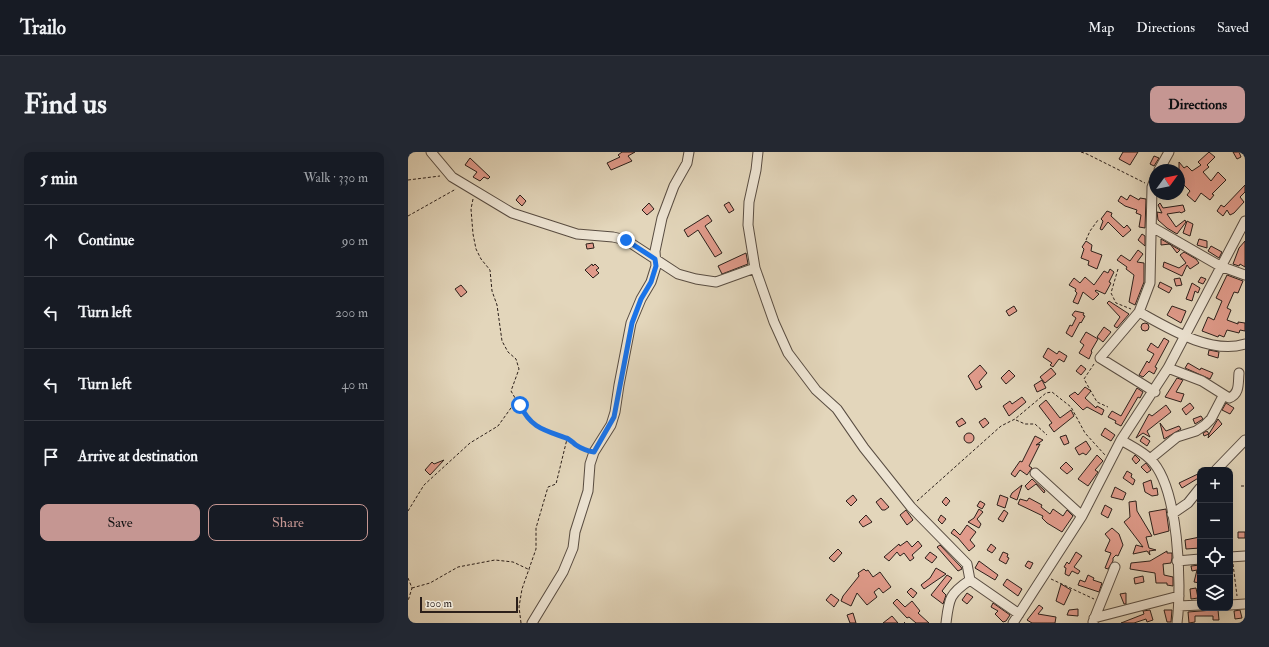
<!DOCTYPE html>
<html lang="en">
<head>
<meta charset="utf-8">
<style>
  body { margin:0; font-family:"IM FELL Double Pica",serif; background:#242831; color:#f1f3f6 }
  .controls { position:absolute; right:12px; bottom:12px; display:grid; overflow:hidden; border-radius:8px; box-shadow:0 4px 16px #0002 }
  .controls button { width:36px; height:36px; display:grid; place-items:center; padding:0; border:0; border-bottom:1px solid #363941; background:#171b24; color:#f1f3f6; font:20px sans-serif }
  .compass { position:absolute; left:741px; top:12px; width:36px; height:36px; border-radius:50%; background:#171b24; box-shadow:0 4px 16px #0002; rotate:57deg }
  .scale { position:absolute; left:12px; bottom:10px; width:98px; box-sizing:border-box; padding-left:4px; border:2px solid #2b1f1a; border-top:0; font-size:11px; line-height:14px; white-space:nowrap; color:#2b1f1a; -webkit-text-stroke:3px #ede4d3; paint-order:stroke }
  .stop { position:absolute; width:12px; height:12px; margin:-9px; border:3px solid #1a73e8; border-radius:50%; background:#fff }
  .stop.end { background:#1a73e8; border-color:#fff; box-shadow:0 1px 4px #0008 }
  .list { margin:0; padding:0; list-style:none }
  h2 { display:flex; justify-content:space-between; align-items:center; height:52px; margin:0; padding:0 16px; font-size:17px }
  h2 small { font-size:13px; font-weight:400; color:#9ea1a6 }
  .list li { display:grid; grid-template-columns:26px 1fr auto; gap:12px; align-items:center; box-sizing:border-box; height:72px; padding:0 16px; border-top:1px solid #363941 }
  .list b { display:block; font-size:15px; white-space:nowrap }
  .list em { font-size:13px; font-style:normal; color:#9ea1a6 }
  .actions { display:flex; gap:8px; padding:12px 16px }
  .actions a { flex:1; padding:9px 0; border:1px solid #c59692; border-radius:8px; text-align:center; font-size:14px; color:#c59692 }
  .actions .main { background:#c59692; color:#111 }
  .icon { flex:none; width:22px; height:22px; fill:none; stroke:currentColor; stroke-width:2; stroke-linecap:round; stroke-linejoin:round }
  .map { position:relative; flex:none; width:837px; height:471px; overflow:hidden; border-radius:8px }
  header { display:flex; align-items:center; gap:24px; box-sizing:border-box; height:56px; padding:0 20px; background:#171b24; border-bottom:1px solid #363941 }
  header strong { font-size:19px }
  nav { display:flex; gap:22px; margin-inline-start:auto; font-size:14px }
  .intro { display:flex; align-items:center; justify-content:space-between; box-sizing:border-box; height:96px; padding:0 24px }
  h1 { margin:0; font-size:28px }
  .button { padding:10px 18px; border-radius:8px; background:#c59692; color:#111; font-size:14px; font-weight:700 }
  main { display:flex; gap:24px; padding:0 24px }
  aside { flex:1; background:#171b24; border-radius:8px; box-shadow:0 4px 16px #0002 }
  .map>svg:first-child { display:block }
  .building { fill:#e19b8b; stroke:#2b1f1a }
  .lines { fill:none; stroke-linecap:round; stroke-linejoin:round }
  .minor-casing { stroke:#594d42; stroke-width:11 }
  .path { stroke:#2b1f1a; stroke-width:1; stroke-dasharray:3 2; stroke-linecap:butt }
  .minor { stroke:#ede4d3; stroke-width:9 }
  .route { stroke:#1a73e8; stroke-width:5 }
</style>
</head>
<body>
<header>
<strong>Trailo</strong>
<nav><a>Map</a><a>Directions</a><a>Saved</a></nav>
</header>
<div class="intro"><h1>Find us</h1><a class="button">Directions</a></div>
<main>
<aside>
<h2>5 min<small>Walk · 330 m</small></h2>
<ul class="list">
<li><svg class="icon" aria-label="ahead" viewBox="0 0 24 24"><path d="M12 20V5M6 11l6-6 6 6"/></svg><div><b>Continue</b></div><em>90 m</em></li>
<li><svg class="icon" aria-label="left" viewBox="0 0 24 24"><path d="M17 20v-9H6M10 6l-5 5 5 5"/></svg><div><b>Turn left</b></div><em>200 m</em></li>
<li><svg class="icon" aria-label="left" viewBox="0 0 24 24"><path d="M17 20v-9H6M10 6l-5 5 5 5"/></svg><div><b>Turn left</b></div><em>40 m</em></li>
<li><svg class="icon" aria-label="arrive" viewBox="0 0 24 24"><path d="M6 21V4h12l-3 4 3 4H6"/></svg><div><b>Arrive at destination</b></div></li>
</ul>
<div class="actions"><a class="main">Save</a><a>Share</a></div>
</aside>
<div class="map">
<svg width="837" height="471" viewBox="0 0 837 471">
  <rect width="100%" height="100%" fill="#e3d6bb"/>
  <filter id="stains"><feTurbulence type="fractalNoise" baseFrequency=".005" numOctaves="4"/><feColorMatrix values="0 0 0 0 .2 0 0 0 0 .09 0 0 0 0 .02 0 0 0 .5 -.17"/></filter>
  <radialGradient id="worn" r=".72"><stop offset=".6" stop-color="#630" stop-opacity="0"/><stop offset="1" stop-color="#630" stop-opacity=".3"/></radialGradient>
  <path class="building" d="M 214,0 L 227,0 L 220,4 L 224,9 L 203,18 L 199,11 L 212,5 L 210,3 Z
    M 715,0 L 730,0 L 722,13 L 711,7 Z
    M 801,0 L 807,5 L 799,13 L 801,15 L 795,20 L 803,29 L 810,20 L 818,28 L 804,42 L 806,43 L 802,48 L 793,41 L 787,50 L 779,43 L 782,39 L 776,33 L 771,37 L 771,10 L 776,16 L 779,14 L 784,19 L 793,13 L 790,10 Z
    M 825,0 L 831,0 L 833,5 L 829,7 Z
    M 746,4 L 751,6 L 746,14 L 742,12 Z
    M 62,6 L 82,25 L 80,27 L 76,25 L 72,29 L 65,25 L 69,20 L 57,13 Z
    M 837,33 L 837,40 L 832,45 L 836,50 L 826,61 L 822,63 L 819,58 L 815,64 L 809,59 L 813,53 L 816,55 Z
    M 112,43 L 118,49 L 114,54 L 108,48 Z
    M 722,43 L 731,48 L 732,46 L 738,47 L 737,76 L 731,75 L 733,63 L 728,61 L 729,58 L 717,54 L 710,49 L 713,44 L 719,48 Z
    M 321,50 L 326,58 L 321,61 L 316,53 Z
    M 241,51 L 246,57 L 239,63 L 234,58 Z
    M 752,51 L 755,56 L 775,53 L 777,59 L 773,61 L 772,60 L 759,62 L 768,75 L 777,68 L 778,70 L 769,82 L 759,76 L 750,68 L 749,60 L 754,61 L 750,53 Z
    M 699,59 L 704,61 L 703,64 L 716,76 L 719,73 L 723,78 L 715,85 L 700,70 L 694,78 L 692,77 L 695,69 L 693,67 Z
    M 300,63 L 304,69 L 297,74 L 314,101 L 307,105 L 290,78 L 280,85 L 276,78 Z
    M 779,69 L 785,72 L 782,84 L 775,81 Z
    M 734,82 L 737,84 L 737,94 L 730,88 Z
    M 753,87 L 772,98 L 769,101 L 762,92 L 753,93 Z
    M 791,87 L 799,89 L 799,96 L 789,93 Z
    M 678,89 L 684,93 L 683,99 L 694,103 L 689,117 L 680,113 L 681,109 L 673,106 L 676,97 L 674,95 Z
    M 837,89 L 837,115 L 832,112 L 831,114 L 825,112 L 831,96 Z
    M 185,91 L 186,96 L 179,97 L 178,92 Z
    M 803,94 L 814,100 L 811,106 L 800,99 Z
    M 730,98 L 735,102 L 729,110 L 736,111 L 736,130 L 727,153 L 721,150 L 726,123 L 718,117 L 719,115 L 709,108 L 713,103 L 722,109 Z
    M 776,100 L 788,107 L 791,111 L 782,117 L 779,113 L 774,124 L 755,115 L 756,110 L 771,116 L 778,111 L 772,103 Z
    M 338,101 L 340,112 L 314,122 L 310,114 Z
    M 184,112 L 185,114 L 187,112 L 191,116 L 188,118 L 191,121 L 185,126 L 177,118 Z
    M 702,117 L 706,120 L 701,130 L 703,131 L 697,142 L 688,138 L 687,139 L 691,142 L 685,148 L 675,140 L 670,152 L 665,150 L 669,141 L 667,139 L 668,137 L 661,133 L 666,126 L 672,131 L 677,125 L 686,133 L 696,119 L 700,121 Z
    M 819,123 L 835,129 L 830,141 L 826,140 L 819,156 L 823,158 L 819,168 L 830,172 L 830,170 L 837,171 L 837,179 L 832,178 L 831,181 L 819,178 L 816,185 L 811,183 L 810,185 L 794,179 L 800,165 L 806,168 L 814,149 L 808,146 Z
    M 793,125 L 798,127 L 795,132 L 790,130 Z
    M 772,126 L 774,133 L 768,134 L 766,127 Z
    M 752,130 L 764,136 L 761,141 L 750,135 Z
    M 784,131 L 792,136 L 790,141 L 787,139 L 784,149 L 778,147 Z
    M 53,133 L 59,140 L 53,145 L 47,137 Z
    M 701,149 L 721,162 L 709,176 L 706,174 L 712,165 L 699,151 Z
    M 606,154 L 609,159 L 601,164 L 598,159 Z
    M 764,154 L 778,159 L 773,171 L 759,163 Z
    M 667,159 L 676,161 L 675,163 L 677,164 L 673,171 L 672,170 L 664,185 L 658,181 L 662,173 L 664,174 L 668,166 L 664,163 Z
    M733 175a4 4 0 1 1 8 0a4 4 0 1 1-8 0Z
    M 696,175 L 703,180 L 695,190 L 689,185 Z
    M 678,180 L 690,187 L 683,199 L 684,200 L 681,207 L 671,201 L 676,193 L 672,190 Z
    M 756,186 L 761,189 L 747,215 L 749,216 L 746,222 L 741,219 L 735,225 L 731,223 L 739,209 L 741,211 L 746,202 L 739,198 L 743,191 L 750,196 Z
    M 640,196 L 649,202 L 651,199 L 659,204 L 656,210 L 651,207 L 645,215 L 642,213 L 644,211 L 635,205 Z
    M 801,198 L 811,200 L 810,206 L 800,203 Z
    M 780,211 L 792,218 L 793,216 L 805,221 L 802,227 L 777,216 Z
    M 572,213 L 579,221 L 571,230 L 574,235 L 568,238 L 560,224 Z
    M 673,213 L 678,217 L 673,223 L 668,219 Z
    M 643,216 L 648,222 L 637,231 L 632,225 Z
    M 601,218 L 607,224 L 598,232 L 593,226 Z
    M 769,226 L 775,228 L 768,240 L 776,242 L 773,250 L 757,245 Z
    M 634,228 L 638,236 L 629,240 L 626,233 Z
    M 677,235 L 683,239 L 677,246 L 688,256 L 689,254 L 696,258 L 694,263 L 679,255 L 675,258 L 661,244 L 667,240 L 670,243 Z
    M 729,236 L 735,240 L 732,246 L 730,245 L 713,274 L 707,271 L 708,269 L 700,265 L 704,259 L 713,264 Z
    M 614,245 L 618,250 L 601,264 L 595,254 L 602,249 L 604,252 Z
    M 638,248 L 652,266 L 663,258 L 666,264 L 646,280 L 641,273 L 644,271 L 631,254 Z
    M 782,251 L 786,256 L 778,263 L 774,257 Z
    M 818,251 L 826,256 L 822,262 L 814,258 Z
    M 758,253 L 763,260 L 739,279 L 742,285 L 735,281 L 728,286 L 741,262 L 744,264 Z
    M 793,264 L 795,267 L 787,272 L 785,267 Z
    M 554,266 L 558,271 L 551,275 L 548,270 Z
    M 577,266 L 581,271 L 575,276 L 571,270 Z
    M 810,267 L 814,272 L 800,286 L 801,282 L 796,284 L 795,281 L 799,279 L 801,282 Z
    M 752,271 L 758,279 L 771,274 L 773,277 L 756,287 Z
    M 697,276 L 707,283 L 703,289 L 693,283 Z
    M556 286a5 5 0 1 1 10 0a5 5 0 1 1-10 0Z
    M 658,283 L 661,291 L 656,293 L 652,285 Z
    M 627,284 L 635,288 L 628,293 L 632,292 L 621,314 L 624,316 L 619,323 L 612,318 L 607,325 L 603,322 L 612,309 L 614,310 Z
    M 735,284 L 742,289 L 739,294 L 732,289 Z
    M 678,289 L 683,297 L 678,303 L 675,301 L 671,303 L 667,296 Z
    M 689,303 L 695,309 L 687,318 L 690,320 L 680,334 L 670,327 Z
    M 727,303 L 732,308 L 728,312 L 724,307 Z
    M 36,308 L 22,323 L 17,318 L 24,310 L 26,312 Z
    M 658,310 L 665,317 L 659,322 L 652,316 Z
    M 738,311 L 743,318 L 739,321 L 733,315 Z
    M 719,319 L 724,322 L 723,325 L 727,328 L 725,333 L 715,326 Z
    M 792,321 L 792,325 L 774,336 L 771,331 Z
    M 624,327 L 637,339 L 636,341 L 628,332 L 620,338 L 617,334 Z
    M 743,328 L 745,337 L 749,336 L 750,343 L 744,344 L 737,340 L 735,331 Z
    M 614,333 L 609,348 L 602,345 L 604,341 Z
    M 707,335 L 718,341 L 715,348 L 703,345 Z
    M 445,343 L 449,348 L 443,354 L 438,349 Z
    M 592,343 L 600,346 L 597,356 L 589,353 Z
    M 538,345 L 542,349 L 538,354 L 534,350 Z
    M 473,346 L 481,355 L 477,358 L 474,358 L 468,350 Z
    M 621,346 L 634,353 L 633,355 L 642,362 L 645,357 L 655,364 L 659,358 L 665,364 L 654,380 L 639,371 L 634,366 L 635,364 L 610,352 L 612,347 L 619,349 Z
    M 572,349 L 577,352 L 574,357 L 569,354 Z
    M 728,349 L 729,359 L 744,384 L 738,385 L 741,396 L 748,398 L 741,399 L 742,403 L 739,399 L 725,402 L 728,393 L 735,395 L 716,370 L 722,365 L 721,350 Z
    M 697,353 L 704,357 L 700,366 L 693,362 Z
    M 571,357 L 575,360 L 569,367 L 573,372 L 571,376 L 560,370 L 566,366 Z
    M 758,357 L 761,379 L 746,383 L 741,360 Z
    M 498,358 L 505,368 L 499,373 L 492,363 Z
    M 596,358 L 600,361 L 595,370 L 590,367 Z
    M 458,363 L 464,370 L 455,375 L 451,370 Z
    M 533,363 L 538,367 L 534,372 L 530,368 Z
    M 559,373 L 568,380 L 562,388 L 567,394 L 561,399 L 550,386 L 543,381 L 546,377 L 552,383 Z
    M 704,376 L 711,382 L 715,393 L 710,404 L 708,403 L 705,406 L 705,409 L 700,417 L 697,416 L 703,401 L 697,399 L 702,388 L 697,382 Z
    M 830,380 L 837,380 L 837,386 L 830,386 Z
    M 792,385 L 792,396 L 778,397 L 777,388 Z
    M 499,389 L 504,395 L 510,389 L 514,394 L 504,403 L 506,406 L 502,409 L 496,401 L 492,404 L 489,400 L 481,409 L 476,405 L 491,392 L 492,394 Z
    M 583,392 L 588,396 L 584,401 L 579,398 Z
    M 532,393 L 553,415 L 554,417 L 550,419 L 529,395 Z
    M 430,397 L 434,401 L 426,410 L 421,406 Z
    M 759,399 L 759,401 L 764,401 L 764,406 L 763,411 L 755,412 L 756,423 L 765,425 L 765,434 L 759,433 L 759,431 L 748,431 L 747,421 L 722,417 L 723,411 L 742,409 Z
    M 522,400 L 529,405 L 524,411 L 517,406 Z
    M 595,400 L 600,402 L 599,405 L 601,406 L 598,412 L 591,408 Z
    M 668,400 L 674,404 L 666,415 L 672,419 L 670,422 L 664,419 L 661,424 L 657,422 L 658,416 L 656,415 L 659,410 L 661,412 Z
    M 571,409 L 590,423 L 587,428 L 567,416 Z
    M 620,409 L 625,411 L 622,417 L 617,414 Z
    M 792,413 L 792,431 L 786,430 L 789,418 L 784,419 L 783,414 Z
    M 528,416 L 538,422 L 516,437 L 513,433 L 522,426 Z
    M 456,417 L 458,419 L 460,418 L 465,425 L 472,420 L 483,435 L 475,441 L 471,436 L 466,440 L 469,445 L 459,453 L 449,441 L 443,454 L 433,449 L 435,444 L 451,424 L 450,421 Z
    M 539,423 L 544,426 L 534,439 L 538,443 L 535,452 L 523,443 Z
    M 680,423 L 686,426 L 685,428 L 694,431 L 691,440 L 670,433 L 672,428 L 677,430 Z
    M 735,424 L 736,430 L 727,432 L 726,426 Z
    M 599,427 L 614,437 L 610,444 L 595,433 Z
    M 653,432 L 663,438 L 656,453 L 648,449 Z
    M 503,436 L 509,441 L 505,446 L 499,440 Z
    M 788,436 L 790,446 L 783,447 L 782,437 Z
    M 559,441 L 565,445 L 559,452 L 554,448 Z
    M 718,441 L 718,452 L 716,452 L 712,442 Z
    M 423,442 L 431,448 L 426,455 L 418,448 Z
    M 489,447 L 497,455 L 504,449 L 512,459 L 510,461 L 521,471 L 508,471 L 501,465 L 499,466 L 485,451 Z
    M 585,451 L 602,463 L 598,469 L 595,470 L 587,462 L 590,459 L 583,455 Z
    M 631,453 L 635,456 L 630,462 L 648,465 L 647,471 L 624,471 L 619,468 Z
    M 670,457 L 670,464 L 659,463 L 661,458 Z
    M 742,458 L 745,468 L 739,470 L 738,467 L 726,471 L 713,471 L 736,462 L 735,459 Z
    M 756,458 L 764,458 L 763,470 L 759,470 Z
    M 805,458 L 810,458 L 811,468 L 805,468 L 805,464 L 787,464 L 787,470 L 781,471 L 780,460 Z
    M 832,458 L 834,466 L 827,467 L 826,459 Z
    M 445,461 L 448,471 L 442,471 L 439,463 Z
    M 484,464 L 490,471 L 475,471 Z"/>
  <g class="lines">
    <g class="minor-casing">
      <path id="minor" d="M 23,0 L 44,25 L 104,61 L 169,82 L 205,85 L 218,88 L 270,122 L 288,127 L 308,130 L 347,116
        M 350,0 L 348,18 L 341,50 L 340,73 L 347,116 L 366,170 L 380,201 L 408,238 L 429,257 L 456,296 L 503,355 L 559,412 L 562,428 L 611,462
        M 751,18 L 761,0
        M 747,27 L 744,35 L 742,131 L 731,160 C 760,176 803,203 837,192
        M 744,75 L 812,114 L 837,123
        M 731,160 L 692,206 L 747,240
        M 760,216 L 794,229 L 821,246 C 832,242 830,231 831,221
        M 713,288 C 723,294 734,299 742,307 C 771,334 774,433 769,471
        M 742,307 L 769,285 L 788,279 L 797,273 L 803,267 L 815,244
        M 808,318 L 837,288
        M 627,321 L 674,364
        M 764,362 L 780,351 L 792,336
        M 822,405 L 837,404
        M 769,409 L 792,407
        M 822,453 L 837,452
        M 771,454 L 792,453
        M 686,466 L 771,444
        M 685,470 L 707,415
        M 124,471 L 155,420 L 165,396 L 167,380 L 180,339 L 182,312 L 186,300 L 203,273 L 207,260 L 211,233 L 223,171 L 233,147 L 243,130 L 248,114 L 247,99 L 254,66 L 266,34 L 279,11 L 281,0
        M 538,471 C 541,447 541,442 562,428
        M 605,471 L 674,364 L 713,288 L 760,216 L 837,69"/>
    </g>
    <path class="path" d="M 673,0 L 679,2 L 737,31
      M 0,28 L 32,24
      M 65,47 L 63,57 L 65,82 L 68,97 L 73,107 L 82,118 L 84,139 L 89,153 L 94,189 L 100,200 L 108,207 L 111,217 L 103,239 L 117,263 L 129,275 L 149,284 L 159,286 L 177,298
      M 0,64 L 48,37
      M 678,88 L 682,79 L 690,68
      M 710,117 L 703,141 L 708,151 L 723,157
      M 686,212 L 676,227 L 689,250 L 700,255
      M 608,268 L 617,272 L 627,272 L 639,283
      M 833,334 L 837,334
      M 509,349 L 593,274 L 607,267 L 638,241 L 644,240 L 663,255 L 677,281 L 697,303
      M 0,359 L 16,333 L 62,291 L 90,274 L 108,249
      M 825,412 L 829,444
      M 0,426 L 4,436 L 0,449
      M 643,427 L 686,447
      M 4,436 L 22,431 L 50,415 L 87,408 L 105,410 L 122,418
      M 496,470 L 497,471
      M 113,471 L 111,455 L 114,437 L 128,397 L 128,376 L 140,335 L 148,332 L 159,287"/>
    <use href="#minor" class="minor"/>
  </g>
  <g class="lines">
    <path class="route" d="M 112,253 C 123,276 136,278 158,286 C 162,287 165,291 168,293 C 174,297 179,299 186,300 L 206,265 L 224,171 L 233,147 L 243,130 L 248,114 L 247,107 L 218,88"/>
  </g>
  <rect width="100%" height="100%" filter="url(#stains)"/>
  <rect width="100%" height="100%" fill="url(#worn)"/>
</svg>
<div class="controls">
<button>+</button>
<button>−</button>
<button><svg class="icon" aria-label="locate" viewBox="0 0 24 24"><circle cx="12" cy="12" r="6"/><path d="M12 2v4M12 18v4M2 12h4M18 12h4"/></svg></button>
<button><svg class="icon" aria-label="layers" viewBox="0 0 24 24"><path d="M12 4l9 5-9 5-9-5zM3 14l9 5 9-5"/></svg></button>
</div>
<svg class="compass" viewBox="-18 -18 36 36"><path d="M0-13l5 13h-10z" fill="#e53935"/><path d="M0 13l5-13h-10z" fill="#9ea1a6"/></svg>
<div class="scale">100 m</div>
<div class="stop" style="left:112px;top:253px"></div>
<div class="stop end" style="left:218px;top:88px"></div>
</div>
</main>
</body>
</html>
